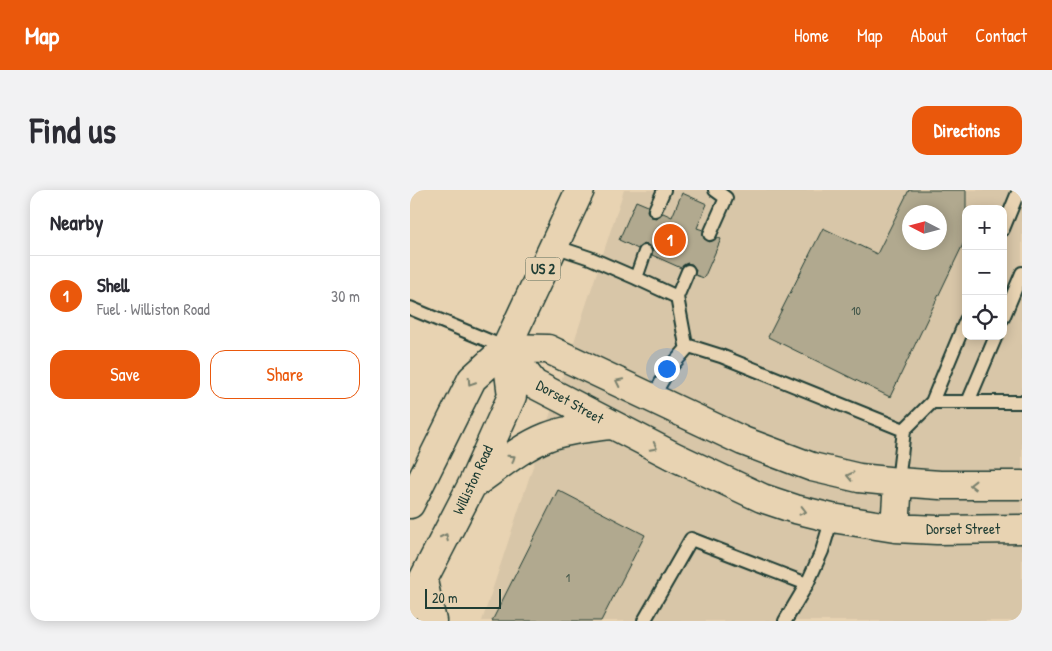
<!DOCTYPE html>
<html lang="en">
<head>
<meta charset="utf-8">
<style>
  body { margin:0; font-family:"Patrick Hand",sans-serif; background:#f2f2f3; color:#2b2b33 }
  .controls { position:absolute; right:15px; top:15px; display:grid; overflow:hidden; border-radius:10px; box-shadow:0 2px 12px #0003 }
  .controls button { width:45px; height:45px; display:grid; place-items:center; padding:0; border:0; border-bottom:1px solid #e1e1e2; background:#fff; color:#2b2b33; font:25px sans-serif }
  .compass { position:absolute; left:492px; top:15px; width:45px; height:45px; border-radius:50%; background:#fff; box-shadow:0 2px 12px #0003; rotate:276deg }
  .scale { position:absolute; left:15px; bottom:12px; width:76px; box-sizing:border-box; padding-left:5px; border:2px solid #1f3d34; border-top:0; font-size:14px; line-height:18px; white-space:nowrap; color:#1f3d34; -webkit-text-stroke:4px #e8d3b2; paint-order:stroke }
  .you { position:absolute; left:256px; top:178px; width:18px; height:18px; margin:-12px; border:4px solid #fff; border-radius:50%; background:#1a73e8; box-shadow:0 0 0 8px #1a73e833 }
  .badge { display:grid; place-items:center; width:32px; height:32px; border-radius:50%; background:#ea580c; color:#fff; font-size:16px; font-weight:700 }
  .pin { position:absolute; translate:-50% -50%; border:2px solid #fff; box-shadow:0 1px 5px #0006 }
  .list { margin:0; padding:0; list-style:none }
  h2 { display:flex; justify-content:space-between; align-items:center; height:65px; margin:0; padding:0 20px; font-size:21px }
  h2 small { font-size:16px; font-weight:400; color:#7c7c81 }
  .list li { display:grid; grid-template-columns:32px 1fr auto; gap:15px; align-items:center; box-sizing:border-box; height:80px; padding:0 20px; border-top:1px solid #e1e1e2 }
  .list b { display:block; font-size:19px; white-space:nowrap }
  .list p { margin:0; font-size:16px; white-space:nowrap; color:#7c7c81 }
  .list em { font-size:16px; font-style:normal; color:#7c7c81 }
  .actions { display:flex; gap:10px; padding:15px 20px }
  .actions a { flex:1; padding:11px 0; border:1px solid #ea580c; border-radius:15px; text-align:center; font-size:18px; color:#ea580c }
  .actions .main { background:#ea580c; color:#fff }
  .icon { flex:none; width:28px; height:28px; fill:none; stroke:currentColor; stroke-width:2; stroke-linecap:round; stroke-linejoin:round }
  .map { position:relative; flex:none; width:612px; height:431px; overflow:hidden; border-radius:15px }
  header { display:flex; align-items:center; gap:30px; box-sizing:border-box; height:70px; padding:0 25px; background:#ea580c; color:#fff }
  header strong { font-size:24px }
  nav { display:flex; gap:28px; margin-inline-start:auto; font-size:18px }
  .intro { display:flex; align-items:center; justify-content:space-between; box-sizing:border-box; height:120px; padding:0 30px }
  h1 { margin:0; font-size:35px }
  .button { padding:12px 22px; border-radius:15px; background:#ea580c; color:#fff; font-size:18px; font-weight:700 }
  main { display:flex; gap:30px; padding:0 30px }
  aside { flex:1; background:#fff; border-radius:15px; box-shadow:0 2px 12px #0003 }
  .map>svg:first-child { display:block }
  .built { fill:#d8c6a8; fill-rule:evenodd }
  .building { fill:#b1a98f; stroke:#1f3d34; fill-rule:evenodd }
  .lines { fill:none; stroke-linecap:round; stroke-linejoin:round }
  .lane-casing { stroke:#1f3d34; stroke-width:16 }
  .secondary-casing { stroke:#1f3d34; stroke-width:31 }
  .primary-casing { stroke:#1f3d34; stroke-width:31 }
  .highway-casing { stroke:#1f3d34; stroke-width:31 }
  .lane { stroke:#e8d3b2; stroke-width:12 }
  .secondary { stroke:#e8d3b2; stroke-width:28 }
  .primary { stroke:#e8d3b2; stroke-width:28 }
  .highway { stroke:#e8d3b2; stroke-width:28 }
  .oneway { stroke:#79806d }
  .labels { text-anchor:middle; stroke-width:4.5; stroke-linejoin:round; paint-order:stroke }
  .number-label { font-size:12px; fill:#44584b }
  .shield { fill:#e8d3b2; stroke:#5b6a5a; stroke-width:1 }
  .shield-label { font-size:14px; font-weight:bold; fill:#1f3d34 }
  .street-label { font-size:15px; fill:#1f3d34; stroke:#e8d3b2 }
</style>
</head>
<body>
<header>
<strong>Map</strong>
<nav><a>Home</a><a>Map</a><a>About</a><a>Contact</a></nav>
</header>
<div class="intro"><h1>Find us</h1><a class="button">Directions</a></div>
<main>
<aside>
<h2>Nearby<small></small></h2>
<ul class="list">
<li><span class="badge">1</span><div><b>Shell</b><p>Fuel · Williston Road</p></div><em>30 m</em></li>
</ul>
<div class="actions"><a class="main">Save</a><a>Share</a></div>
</aside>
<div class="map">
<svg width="612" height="431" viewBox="0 0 612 431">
  <rect width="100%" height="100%" fill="#e8d3b2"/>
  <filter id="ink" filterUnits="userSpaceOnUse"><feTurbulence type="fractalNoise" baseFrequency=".02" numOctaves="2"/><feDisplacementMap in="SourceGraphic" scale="10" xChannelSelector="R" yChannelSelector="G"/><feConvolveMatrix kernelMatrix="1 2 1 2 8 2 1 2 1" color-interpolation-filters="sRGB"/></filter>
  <g filter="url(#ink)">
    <path class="built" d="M 214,0 L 612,0 L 612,431 L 72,431 ZM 556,19 L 593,19 L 593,146 L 556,146 ZM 500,22 L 530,22 L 530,52 L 500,52 Z"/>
    <path class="building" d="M 499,0 L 556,0 L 556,48 L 480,207 L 358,147 L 413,38 L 467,64 ZM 500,22 L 530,22 L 530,52 L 500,52 Z
      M 272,3 L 297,14 L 287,38 L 293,40 L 294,49 L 300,52 L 307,47 L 311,49 L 294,88 L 285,85 L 286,80 L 282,74 L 277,73 L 271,78 L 242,65 L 243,60 L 238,55 L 233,54 L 228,59 L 209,50 L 226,11 L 238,16 L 237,21 L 241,27 L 246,28 L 253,23 L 262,27 Z
      M 148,300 L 235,345 L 191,431 L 82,431 Z"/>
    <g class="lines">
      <g class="lane-casing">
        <path id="lane" d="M 245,20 L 254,0
          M 593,39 L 609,0
          M 300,44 L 316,8 L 305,0
          M 144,56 L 180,68 L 226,88 L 235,62
          M 278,81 L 267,107 L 276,155 L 311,166 L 494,240
          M 226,88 L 267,107
          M 0,118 L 96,158
          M 593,128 L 612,83
          M 242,208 L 259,179 L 279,156
          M 522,212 L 612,212
          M 558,212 L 586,146
          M 488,292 L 494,240 L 522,212 L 556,130
          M 234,431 L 281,349 L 397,394
          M 375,431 L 397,394 L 412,361 L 422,328"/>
      </g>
      <g class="secondary-casing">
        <path id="secondary" d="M 96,158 L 124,194 L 263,266 L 352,308 L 385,319 L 422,328 L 485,338 L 527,340 L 612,339
          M 96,158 L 138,159 L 333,251 L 402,277 L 449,288 L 488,292 L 530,295 L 612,295
          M 485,338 L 488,292"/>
      </g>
      <g class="primary-casing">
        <path id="primary" d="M 62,295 C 86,279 109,258 137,247 C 157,239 180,238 201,235
          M 0,314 L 62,189 L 96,158 L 170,0
          M 0,415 L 62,295 L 102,206 L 96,158"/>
      </g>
      <g class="highway-casing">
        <path id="highway" d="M 0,306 L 6,302
          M 13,391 L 22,431"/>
      </g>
      <use href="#lane" class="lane"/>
      <use href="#secondary" class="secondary"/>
      <use href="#primary" class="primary"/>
      <use href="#highway" class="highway"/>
    </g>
    <defs><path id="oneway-chevron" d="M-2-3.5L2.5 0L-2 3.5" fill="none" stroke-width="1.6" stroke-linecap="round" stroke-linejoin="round" transform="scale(1.25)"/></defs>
    <g class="oneway">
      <use href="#oneway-chevron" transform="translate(61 192) rotate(123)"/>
      <use href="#oneway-chevron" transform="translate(209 192) rotate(-154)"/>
      <use href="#oneway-chevron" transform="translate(244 257) rotate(27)"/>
      <use href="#oneway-chevron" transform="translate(102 268) rotate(-35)"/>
      <use href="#oneway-chevron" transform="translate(440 286) rotate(-167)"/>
      <use href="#oneway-chevron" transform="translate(563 295) rotate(180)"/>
      <use href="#oneway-chevron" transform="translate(393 321) rotate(14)"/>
      <use href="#oneway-chevron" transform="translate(35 347) rotate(-63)"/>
    </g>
  </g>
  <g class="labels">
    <g class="number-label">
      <text x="446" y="125">10</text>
      <text x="158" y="392">1</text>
    </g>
    <rect class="shield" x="115.5" y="67.5" width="35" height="23" rx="4"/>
    <g class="shield-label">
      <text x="133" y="84">US 2</text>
    </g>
    <g class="street-label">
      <text transform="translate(160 212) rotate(29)" y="5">Dorset Street</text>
      <text transform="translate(63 290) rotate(-65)" y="5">Williston Road</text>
      <text x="553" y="344">Dorset Street</text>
    </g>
  </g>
</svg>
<div class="controls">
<button>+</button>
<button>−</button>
<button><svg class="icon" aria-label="locate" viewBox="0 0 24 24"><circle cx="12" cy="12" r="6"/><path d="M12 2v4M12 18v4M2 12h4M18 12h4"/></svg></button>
</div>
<svg class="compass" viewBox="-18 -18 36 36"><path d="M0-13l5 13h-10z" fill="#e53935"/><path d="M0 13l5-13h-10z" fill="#7c7c81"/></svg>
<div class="scale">20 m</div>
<div class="you"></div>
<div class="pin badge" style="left:260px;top:50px">1</div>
</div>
</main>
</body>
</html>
